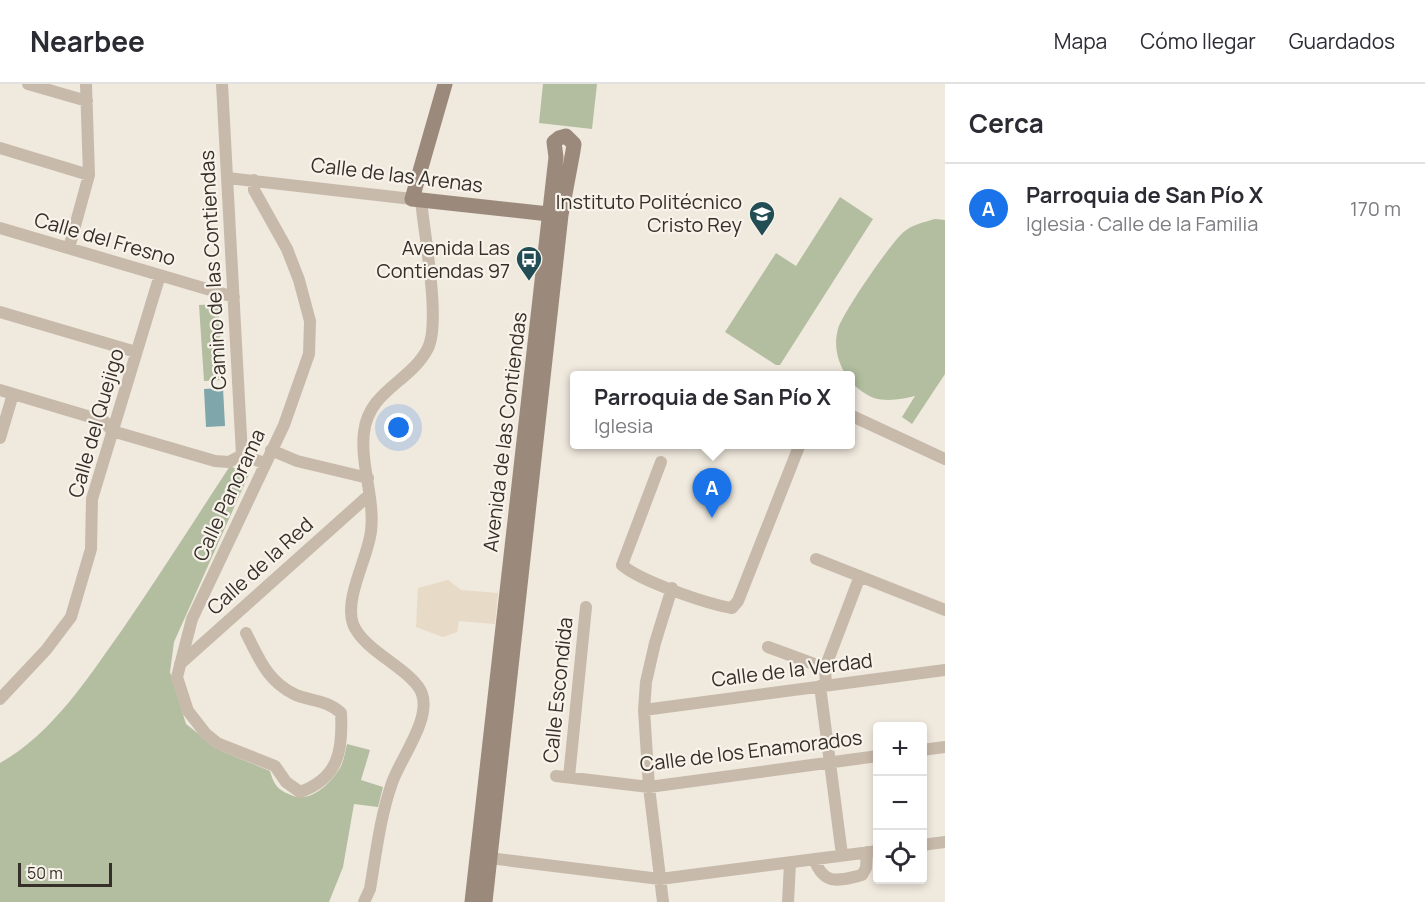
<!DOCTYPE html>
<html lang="es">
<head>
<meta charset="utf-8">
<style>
  body { margin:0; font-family:Manrope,sans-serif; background:#f2f2f3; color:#2b2b33 }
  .controls { position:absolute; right:18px; bottom:18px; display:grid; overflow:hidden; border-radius:6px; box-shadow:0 3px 9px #0003 }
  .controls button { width:54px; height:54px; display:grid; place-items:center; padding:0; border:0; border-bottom:2px solid #e1e1e2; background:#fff; color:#2b2b33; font:30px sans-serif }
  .scale { position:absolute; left:18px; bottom:15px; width:94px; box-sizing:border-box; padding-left:6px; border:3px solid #362e29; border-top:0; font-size:16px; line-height:21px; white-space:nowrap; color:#362e29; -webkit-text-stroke:4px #f8f3ea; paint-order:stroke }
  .you { position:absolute; left:399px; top:344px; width:21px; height:21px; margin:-15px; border:4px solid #fff; border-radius:50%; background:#1a73e8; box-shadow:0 0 0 9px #1a73e833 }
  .badge { display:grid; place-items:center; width:39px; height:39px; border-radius:50%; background:#1a73e8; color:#fff; font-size:20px; font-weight:700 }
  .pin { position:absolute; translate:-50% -50px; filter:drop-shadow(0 2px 3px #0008) }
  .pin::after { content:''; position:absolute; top:32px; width:21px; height:18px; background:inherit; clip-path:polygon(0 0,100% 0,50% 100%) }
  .popup { position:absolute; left:570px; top:287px; width:285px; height:78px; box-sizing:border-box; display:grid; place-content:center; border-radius:6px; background:#fff; filter:drop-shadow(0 2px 4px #0005); font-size:20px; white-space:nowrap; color:#7c7c81 }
  .popup b { font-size:22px; color:#2b2b33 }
  .popup::after { content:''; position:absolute; left:50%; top:100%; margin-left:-12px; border:12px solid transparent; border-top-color:#fff }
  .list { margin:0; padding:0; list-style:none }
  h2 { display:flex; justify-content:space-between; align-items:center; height:78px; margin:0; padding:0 24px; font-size:26px }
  h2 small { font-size:20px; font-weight:400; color:#7c7c81 }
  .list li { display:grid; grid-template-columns:39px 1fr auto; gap:18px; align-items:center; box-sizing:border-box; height:90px; padding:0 24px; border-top:2px solid #e1e1e2 }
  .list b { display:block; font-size:22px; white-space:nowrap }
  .list p { margin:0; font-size:20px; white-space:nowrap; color:#7c7c81 }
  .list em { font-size:20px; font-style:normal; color:#7c7c81 }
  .icon { flex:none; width:33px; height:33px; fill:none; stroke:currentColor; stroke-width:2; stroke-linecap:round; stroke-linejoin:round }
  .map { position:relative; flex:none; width:945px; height:818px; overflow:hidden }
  header { display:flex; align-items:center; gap:36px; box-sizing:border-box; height:84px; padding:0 30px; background:#fff; border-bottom:2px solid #e1e1e2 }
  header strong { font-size:28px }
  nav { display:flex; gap:33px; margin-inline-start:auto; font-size:21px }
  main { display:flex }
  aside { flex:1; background:#fff }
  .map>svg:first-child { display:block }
  .green { fill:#b2be9f }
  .plaza { fill:#e7dac6 }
  .water { fill:#7fa6ab }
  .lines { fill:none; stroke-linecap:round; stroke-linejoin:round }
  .street { stroke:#c7baab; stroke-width:12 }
  .secondary { stroke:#9b897c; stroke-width:15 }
  .labels { text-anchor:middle; stroke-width:4.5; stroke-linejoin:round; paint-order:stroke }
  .street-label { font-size:20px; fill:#362e29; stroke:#f8f3ea }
  .poi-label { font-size:20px; fill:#362e29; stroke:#f8f3ea; text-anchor:end }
</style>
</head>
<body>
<header>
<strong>Nearbee</strong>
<nav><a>Mapa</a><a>Cómo llegar</a><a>Guardados</a></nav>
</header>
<main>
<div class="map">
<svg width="945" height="818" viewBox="0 0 945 818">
  <rect width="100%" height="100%" fill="#f0e9de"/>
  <path class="green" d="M 543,0 L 597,0 L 592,45 L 539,39 Z
    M 840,113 L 873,135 L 780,281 L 776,281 L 725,248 L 776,169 L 796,182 Z
    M 935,135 L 945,136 L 945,290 L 912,340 L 902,333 L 915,312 C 902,315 888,318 874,314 C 848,304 830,273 838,245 C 842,230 893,155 905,147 C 914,140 925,138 935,135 Z
    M 218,220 L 223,296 L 204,297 L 199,221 Z
    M 230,382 L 249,390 L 174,558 L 170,588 L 186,640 L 219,666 L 270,687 C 274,701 278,706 291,711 C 310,720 330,700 340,684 C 344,677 345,668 347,660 L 370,666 L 361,696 L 383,703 L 378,723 L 354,720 L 343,783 L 329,818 L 0,818 L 0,679 C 52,650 88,594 122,546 C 159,492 194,437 230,382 Z"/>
  <path class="plaza" d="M 448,496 L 461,506 L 498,509 L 495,540 L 459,537 L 457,548 L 443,553 L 416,543 L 418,504 Z"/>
  <path class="water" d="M 223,304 L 225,342 L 206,343 L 204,305 Z"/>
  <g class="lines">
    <path class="street" d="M 28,0 L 87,17
      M 222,0 L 242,371
      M 0,64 L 89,91
      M 228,94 L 412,115
      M 0,144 L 234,213
      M 69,164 L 89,91 L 86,0
      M 0,228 L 136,268
      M 0,306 L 104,337 L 112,347 L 215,377 L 229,378 L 242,371 L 264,379
      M 850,331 L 945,375
      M 0,354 L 13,310
      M 271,366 L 297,377 L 368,394
      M 661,378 L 622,481 C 640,497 707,520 732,524 L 738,517 L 800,360
      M 816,475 L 945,526
      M 246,549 C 259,574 267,597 294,610 C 311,618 326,615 341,629 C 343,666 339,694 300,708 L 286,698 L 275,682 L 217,659 L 206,650 L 188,627 L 177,593 L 192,535 L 284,341 L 309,270 L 310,237 L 299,196 L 287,165 L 254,106 L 254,96
      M 768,563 L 825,584
      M 180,580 L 368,412
      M 826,601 L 825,584 L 860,492
      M 820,602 L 842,771
      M 0,615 L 46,566 L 71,533 L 91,465 L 92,415 L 160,191
      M 644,626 L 945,586
      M 922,666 L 945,663
      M 556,692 L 649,703 L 878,672
      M 569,693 L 586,523
      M 922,761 L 945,758
      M 489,774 L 660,795 L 878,767
      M 814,775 C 824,802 838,797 862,791 L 866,784 L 867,768
      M 364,818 L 370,805 C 376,770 380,733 392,699 C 400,675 431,636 422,610 C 415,587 363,567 353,540 C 344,514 368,474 371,447 C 375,415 360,380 364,348 C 369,306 411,298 428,264 C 441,238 424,149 421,116
      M 663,818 L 649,703 L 644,626 L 646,598 L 655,559 L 672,504
      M 788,818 L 790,779"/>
    <path class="secondary" d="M 445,0 L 412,115 L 558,131
      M 472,818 L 556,73 L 554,58 L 559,54 L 566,52 L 574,60 L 573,67 L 561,131 L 485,818"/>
  </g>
  <defs>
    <g id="school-pin" transform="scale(1.35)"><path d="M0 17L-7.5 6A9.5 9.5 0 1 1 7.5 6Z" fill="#224d54" stroke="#f8f3ea"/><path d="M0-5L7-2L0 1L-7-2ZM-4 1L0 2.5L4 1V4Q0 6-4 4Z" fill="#fff"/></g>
    <g id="bus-pin" transform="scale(1.35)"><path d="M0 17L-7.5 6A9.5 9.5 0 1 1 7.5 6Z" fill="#224d54" stroke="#f8f3ea"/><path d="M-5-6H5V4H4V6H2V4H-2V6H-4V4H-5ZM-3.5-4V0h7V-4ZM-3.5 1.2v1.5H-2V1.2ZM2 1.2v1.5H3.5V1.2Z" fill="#fff"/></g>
  </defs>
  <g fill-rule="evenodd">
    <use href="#school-pin" x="762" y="130"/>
    <use href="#bus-pin" x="529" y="175"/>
  </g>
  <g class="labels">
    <g class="street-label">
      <text transform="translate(397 91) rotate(7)" y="7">Calle de las Arenas</text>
      <text transform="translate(105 155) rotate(16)" y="7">Calle del Fresno</text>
      <text transform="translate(213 186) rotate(-93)" y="7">Camino de las Contiendas</text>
      <text transform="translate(96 339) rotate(-74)" y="7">Calle del Quejigo</text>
      <text transform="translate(505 348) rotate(-83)" y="7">Avenida de las Contiendas</text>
      <text transform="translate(229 411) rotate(-65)" y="7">Calle Panorama</text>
      <text transform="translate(260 482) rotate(-42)" y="7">Calle de la Red</text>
      <text transform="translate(792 586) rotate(-7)" y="7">Calle de la Verdad</text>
      <text transform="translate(558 606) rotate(-84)" y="7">Calle Escondida</text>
      <text transform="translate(751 667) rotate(-7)" y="7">Calle de los Enamorados</text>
    </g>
    <g class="poi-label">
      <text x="742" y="125">Instituto Politécnico<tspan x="742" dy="23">Cristo Rey</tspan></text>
      <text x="510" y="171">Avenida Las<tspan x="510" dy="23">Contiendas 97</tspan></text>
    </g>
  </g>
</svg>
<div class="controls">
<button>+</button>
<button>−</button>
<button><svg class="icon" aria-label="locate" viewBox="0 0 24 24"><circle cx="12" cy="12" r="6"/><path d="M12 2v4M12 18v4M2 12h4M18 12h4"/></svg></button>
</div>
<div class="scale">50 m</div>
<div class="you"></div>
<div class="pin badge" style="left:712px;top:434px">A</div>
<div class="popup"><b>Parroquia de San Pío X</b>Iglesia</div>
</div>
<aside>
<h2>Cerca<small></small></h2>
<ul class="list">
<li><span class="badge">A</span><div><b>Parroquia de San Pío X</b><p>Iglesia · Calle de la Familia</p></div><em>170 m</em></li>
</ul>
</aside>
</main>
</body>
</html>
